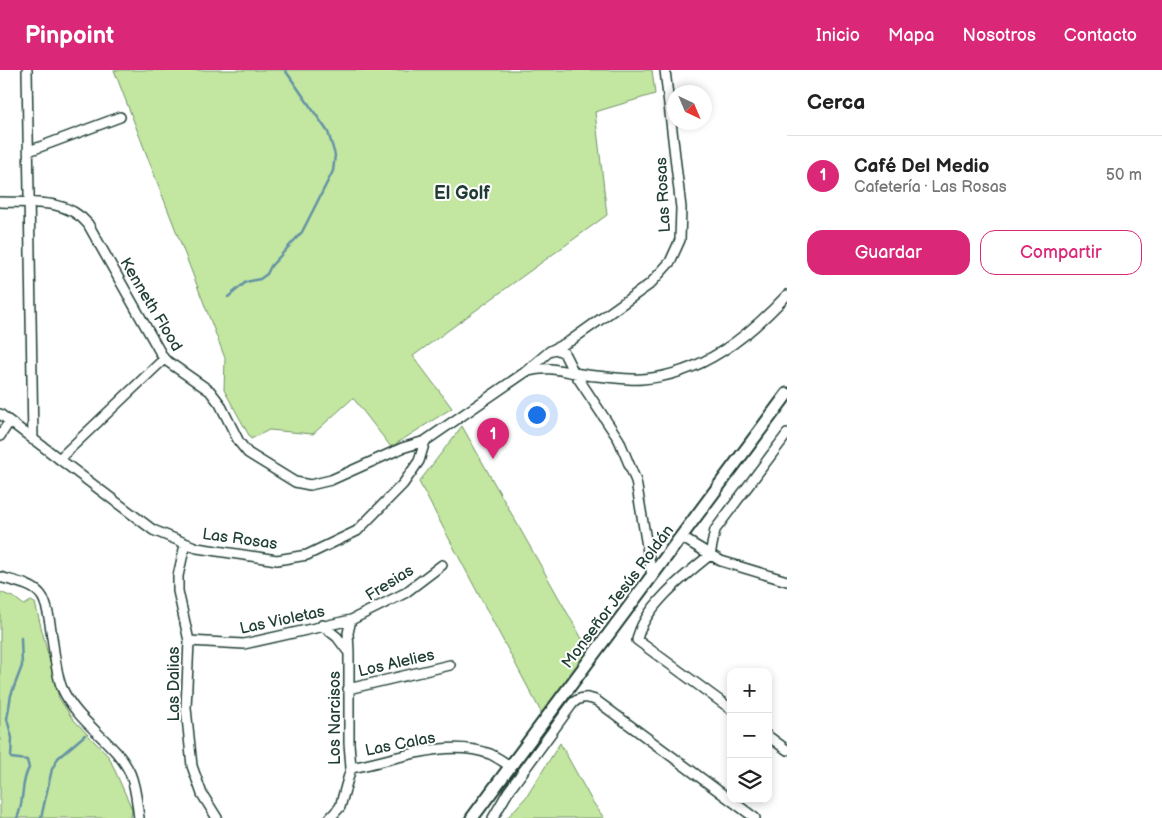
<!DOCTYPE html>
<html lang="es">
<head>
<meta charset="utf-8">
<style>
  body { margin:0; font-family:"Balsamiq Sans",sans-serif; background:#f2f2f2; color:#222 }
  .controls { position:absolute; right:15px; bottom:15px; display:grid; overflow:hidden; border-radius:10px; box-shadow:0 2px 8px #0003 }
  .controls button { width:45px; height:45px; display:grid; place-items:center; padding:0; border:0; border-bottom:1px solid #e0e0e0; background:#fff; color:#222; font:25px sans-serif }
  .compass { position:absolute; left:667px; top:15px; width:45px; height:45px; border-radius:50%; background:#fff; box-shadow:0 2px 8px #0003; rotate:136deg }
  .you { position:absolute; left:536px; top:344px; width:18px; height:18px; margin:-12px; border:4px solid #fff; border-radius:50%; background:#1a73e8; box-shadow:0 0 0 8px #1a73e833 }
  .badge { display:grid; place-items:center; width:32px; height:32px; border-radius:50%; background:#db2777; color:#fff; font-size:16px; font-weight:700 }
  .pin { position:absolute; translate:-50% -41px; filter:drop-shadow(0 1px 2px #0008) }
  .pin::after { content:''; position:absolute; top:26px; width:18px; height:15px; background:inherit; clip-path:polygon(0 0,100% 0,50% 100%) }
  .list { margin:0; padding:0; list-style:none }
  h2 { display:flex; justify-content:space-between; align-items:center; height:65px; margin:0; padding:0 20px; font-size:21px }
  h2 small { font-size:16px; font-weight:400; color:#767676 }
  .list li { display:grid; grid-template-columns:32px 1fr auto; gap:15px; align-items:center; box-sizing:border-box; height:80px; padding:0 20px; border-top:1px solid #e0e0e0 }
  .list b { display:block; font-size:19px; white-space:nowrap }
  .list p { margin:0; font-size:16px; white-space:nowrap; color:#767676 }
  .list em { font-size:16px; font-style:normal; color:#767676 }
  .actions { display:flex; gap:10px; padding:15px 20px }
  .actions a { flex:1; padding:11px 0; border:1px solid #db2777; border-radius:15px; text-align:center; font-size:18px; color:#db2777 }
  .actions .main { background:#db2777; color:#fff }
  .icon { flex:none; width:28px; height:28px; fill:none; stroke:currentColor; stroke-width:2; stroke-linecap:round; stroke-linejoin:round }
  .map { position:relative; flex:none; width:787px; height:748px; overflow:hidden }
  header { display:flex; align-items:center; gap:30px; box-sizing:border-box; height:70px; padding:0 25px; background:#db2777; color:#fff }
  header strong { font-size:24px }
  nav { display:flex; gap:28px; margin-inline-start:auto; font-size:18px }
  main { display:flex }
  aside { flex:1; background:#fff }
  .map>svg:first-child { display:block }
  .green { fill:#c3e6a0; stroke:#71926a }
  .lines { fill:none; stroke-linecap:round; stroke-linejoin:round }
  .stream { stroke:#6492a5; stroke-width:2.5 }
  .minor-casing { stroke:#1f3d34; stroke-width:12 }
  .tertiary-casing { stroke:#1f3d34; stroke-width:15 }
  .minor { stroke:#fff; stroke-width:9 }
  .tertiary { stroke:#fff; stroke-width:11 }
  .labels { text-anchor:middle; stroke-width:4; stroke-linejoin:round; paint-order:stroke }
  .street-label { font-size:16px; fill:#1f3d34; stroke:#fff }
  .neighbourhood-label { font-size:18px; font-weight:bold; fill:#1f3d34; stroke:#fff }
</style>
</head>
<body>
<header>
<strong>Pinpoint</strong>
<nav><a>Inicio</a><a>Mapa</a><a>Nosotros</a><a>Contacto</a></nav>
</header>
<main>
<div class="map">
<svg width="787" height="748" viewBox="0 0 787 748">
  <rect width="100%" height="100%" fill="#fff"/>
  <filter id="ink" filterUnits="userSpaceOnUse"><feTurbulence type="fractalNoise" baseFrequency=".02" numOctaves="2"/><feDisplacementMap in="SourceGraphic" scale="10" xChannelSelector="R" yChannelSelector="G"/><feConvolveMatrix kernelMatrix="1 2 1 2 8 2 1 2 1" color-interpolation-filters="sRGB"/></filter>
  <g filter="url(#ink)">
    <path class="green" d="M 114,0 L 652,0 L 655,24 L 595,42 L 607,145 L 413,286 L 452,338 L 391,377 L 353,328 L 313,364 L 269,360 L 251,369 L 224,320 L 225,288 Z
      M 462,356 L 590,583 L 542,644 L 419,412 Z
      M 0,522 L 15,528 L 24,535 L 31,531 L 35,533 L 59,628 L 72,648 L 109,687 L 132,739 L 131,748 L 0,748 Z
      M 560,673 L 592,731 L 604,748 L 507,748 L 527,726 Z"/>
    <g class="lines">
      <path class="stream" d="M 228,227 L 246,212 L 260,209 L 267,204 L 271,196 L 302,162 L 333,101 L 335,85 L 328,62 L 285,0
        M 17,748 C 25,732 20,713 29,698 L 27,690 L 11,688 L 12,668 L 7,649 L 11,625 L 22,596 L 21,568
        M 41,748 L 52,699 L 58,688 L 85,665"/>
      <g class="minor-casing">
        <path id="minor" d="M 27,0 L 33,370
          M 29,81 L 120,47
          M 0,132 C 31,133 66,128 88,154 L 164,289 L 210,321 L 220,334 L 239,372 L 248,383 L 295,412 L 310,415 L 331,410 L 402,378 L 425,371 L 524,303 L 550,281 L 570,271 L 650,214 L 670,192 L 680,170 L 681,138 L 665,0
          M 556,279 L 564,283 L 572,299 L 619,370 L 636,411 L 652,506
          M 529,301 C 553,294 572,305 596,306 C 611,307 627,310 642,309 C 701,305 748,267 787,225
          M 0,344 L 153,460 L 197,478 L 277,490 L 307,485 L 357,461 L 403,414 L 419,391 L 425,371
          M 0,366 L 9,352
          M 59,389 L 164,289
          M 681,467 L 721,491 L 787,511
          M 185,475 L 178,506 L 178,521 L 189,571 L 186,638 L 192,696 L 202,724 L 217,748
          M 0,507 C 12,511 33,514 41,525 C 53,540 52,596 62,618 C 78,654 116,672 130,703 C 136,717 137,734 139,748
          M 322,555 L 337,567 L 349,583 L 349,673 L 351,698 L 340,737 L 330,748
          M 189,571 L 244,574 L 351,550 L 405,523 L 442,495
          M 349,582 L 348,563 L 351,550
          M 348,619 L 450,595
          M 731,639 L 637,570 C 643,538 685,505 710,485 L 715,460 L 787,364
          M 768,666 L 787,680
          M 351,698 C 395,690 446,668 490,684 C 497,687 503,692 510,696
          M 493,748 L 508,722 L 573,633 C 581,626 588,627 597,631 L 755,748"/>
      </g>
      <g class="tertiary-casing">
        <path id="tertiary" d="M 472,748 L 787,324"/>
      </g>
      <use href="#minor" class="minor"/>
      <use href="#tertiary" class="tertiary"/>
    </g>
  </g>
  <g class="labels">
    <g class="street-label">
      <text transform="translate(662 125) rotate(-93)" y="6">Las Rosas</text>
      <text transform="translate(152 234) rotate(59)" y="6">Kenneth Flood</text>
      <text transform="translate(240 468) rotate(8)" y="6">Las Rosas</text>
      <text transform="translate(389 512) rotate(-32)" y="6">Fresias</text>
      <text transform="translate(617 526) rotate(-53)" y="6">Monseñor Jesús Roldán</text>
      <text transform="translate(282 549) rotate(-12)" y="6">Las Violetas</text>
      <text transform="translate(396 592) rotate(-13)" y="6">Los Alelies</text>
      <text transform="translate(173 614) rotate(-90)" y="6">Las Dalias</text>
      <text transform="translate(334 648) rotate(-90)" y="6">Los Narcisos</text>
      <text transform="translate(400 673) rotate(-11)" y="6">Las Calas</text>
    </g>
    <g class="neighbourhood-label">
      <text x="462" y="129">El Golf</text>
    </g>
  </g>
</svg>
<div class="controls">
<button>+</button>
<button>−</button>
<button><svg class="icon" aria-label="layers" viewBox="0 0 24 24"><path d="M12 4l9 5-9 5-9-5zM3 14l9 5 9-5"/></svg></button>
</div>
<svg class="compass" viewBox="-18 -18 36 36"><path d="M0-13l5 13h-10z" fill="#e53935"/><path d="M0 13l5-13h-10z" fill="#767676"/></svg>
<div class="you"></div>
<div class="pin badge" style="left:493px;top:389px">1</div>
</div>
<aside>
<h2>Cerca<small></small></h2>
<ul class="list">
<li><span class="badge">1</span><div><b>Café Del Medio</b><p>Cafetería · Las Rosas</p></div><em>50 m</em></li>
</ul>
<div class="actions"><a class="main">Guardar</a><a>Compartir</a></div>
</aside>
</main>
</body>
</html>
